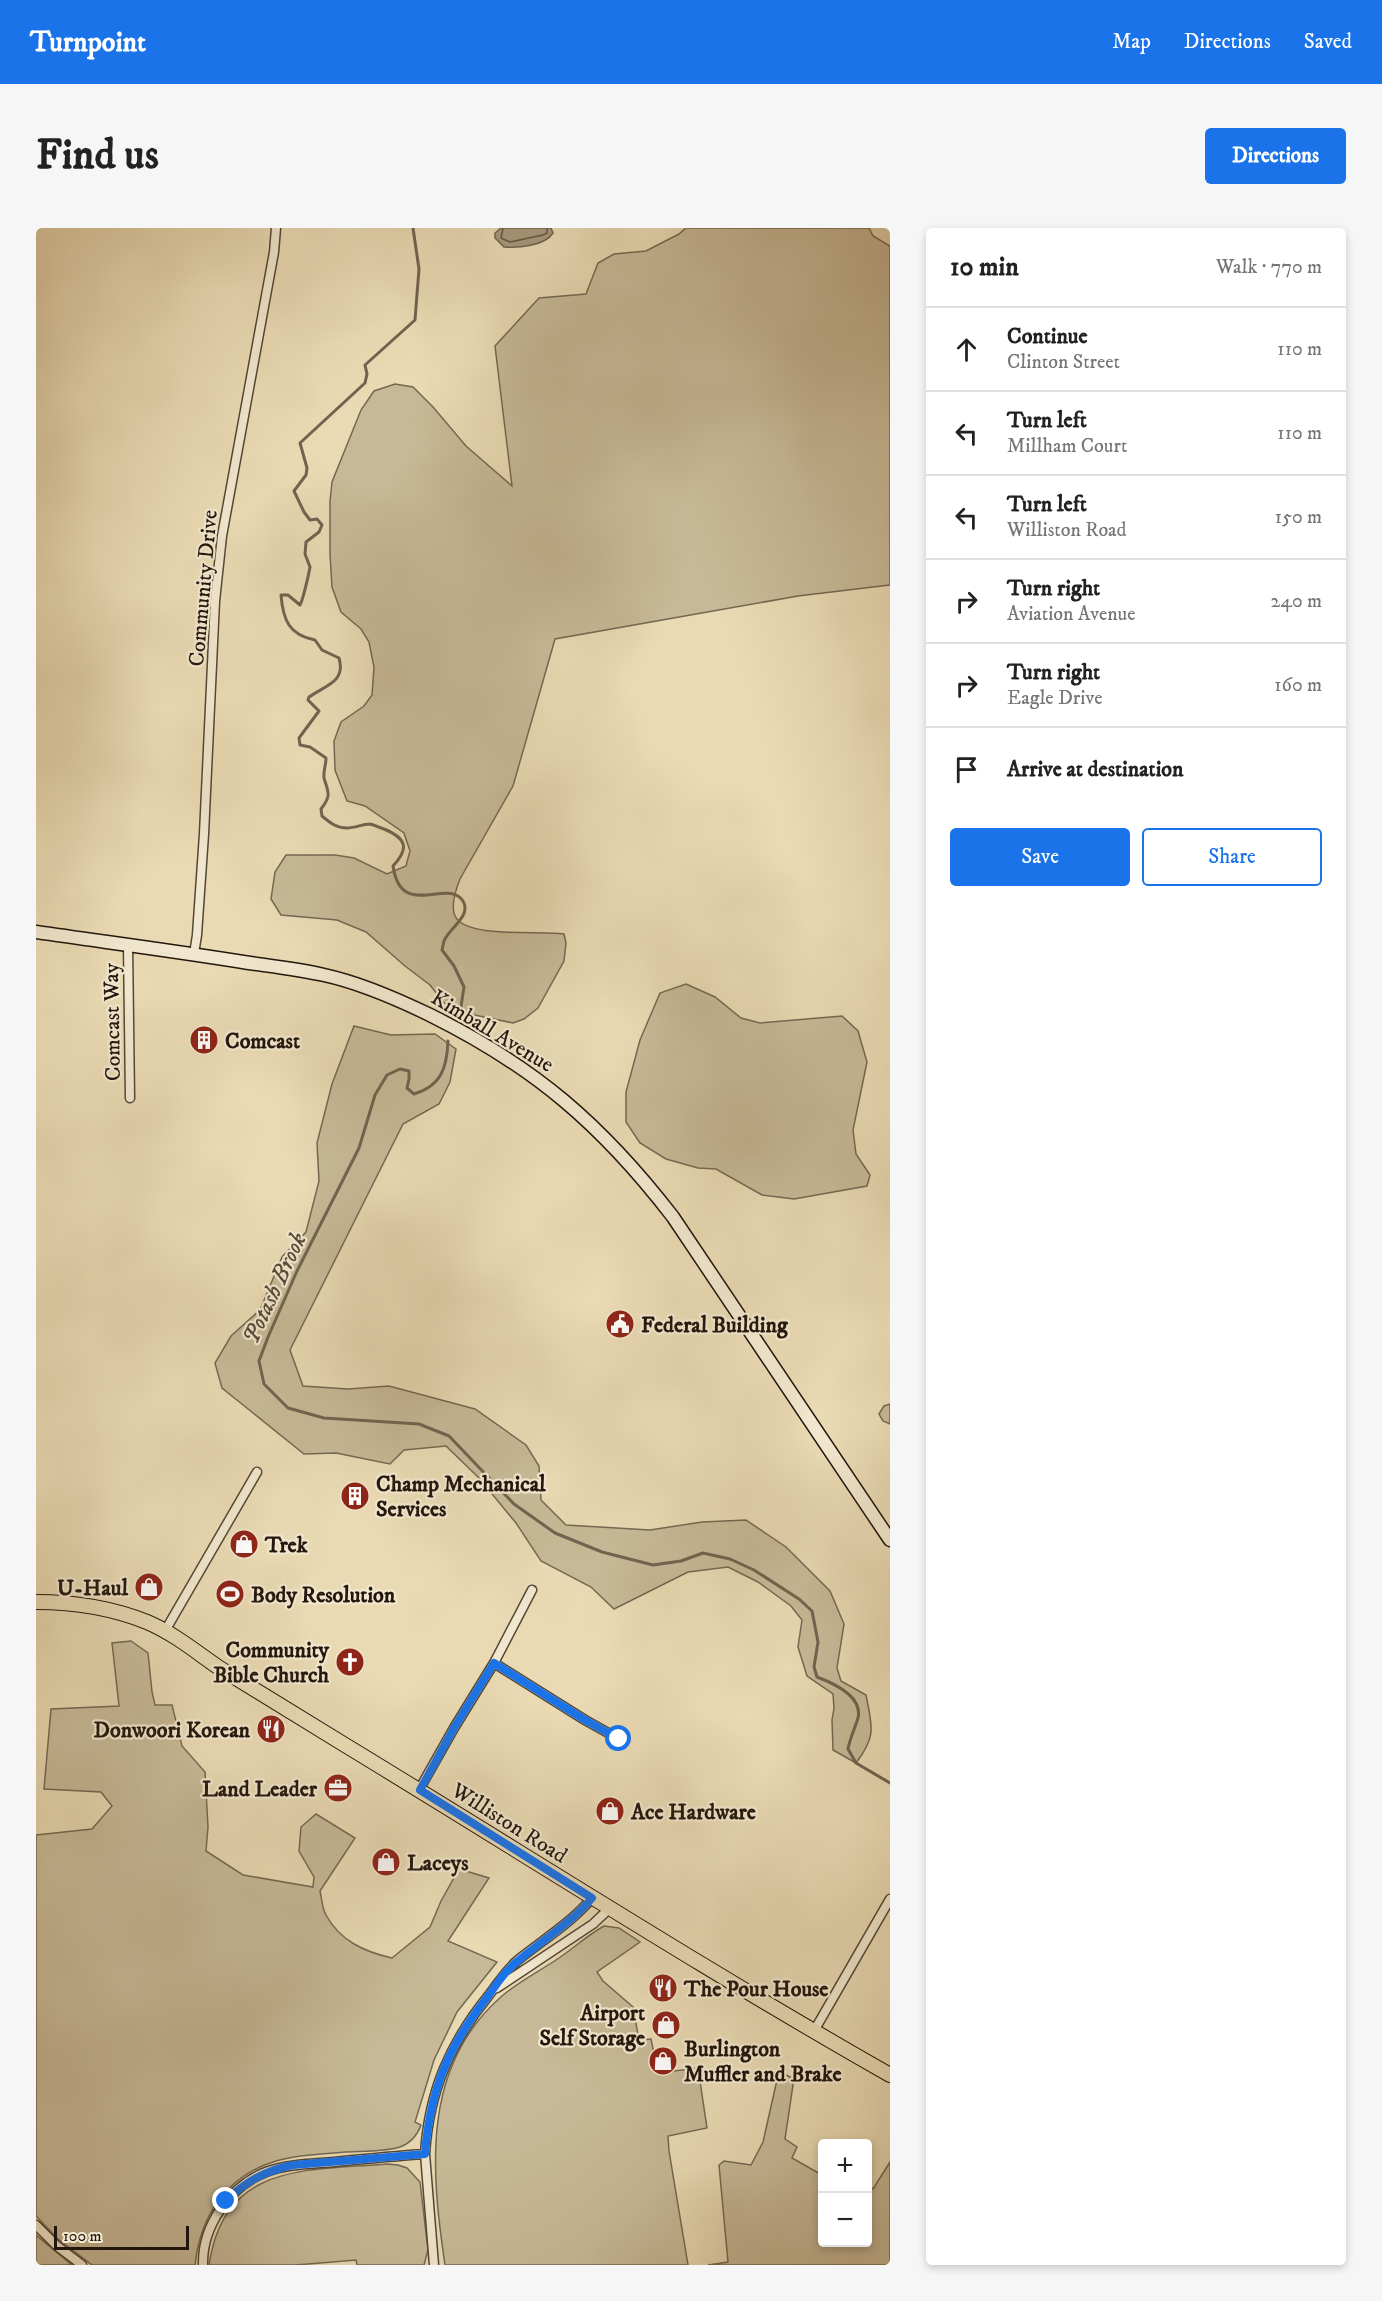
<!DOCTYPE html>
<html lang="en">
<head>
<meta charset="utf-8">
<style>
  body { margin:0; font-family:"IM FELL DW Pica",serif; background:#f6f6f6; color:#222 }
  .controls { position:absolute; right:18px; bottom:18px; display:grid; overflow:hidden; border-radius:6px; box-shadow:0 3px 9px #0003 }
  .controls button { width:54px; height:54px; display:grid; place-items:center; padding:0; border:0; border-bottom:2px solid #e0e0e0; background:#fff; color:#222; font:30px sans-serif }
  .scale { position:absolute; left:18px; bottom:15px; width:135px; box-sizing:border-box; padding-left:6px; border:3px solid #23160d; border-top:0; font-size:16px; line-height:21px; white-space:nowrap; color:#23160d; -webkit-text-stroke:4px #f1e7ce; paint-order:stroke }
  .stop { position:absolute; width:18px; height:18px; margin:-14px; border:4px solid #1a73e8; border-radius:50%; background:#fff }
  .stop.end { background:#1a73e8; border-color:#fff; box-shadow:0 2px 6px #0008 }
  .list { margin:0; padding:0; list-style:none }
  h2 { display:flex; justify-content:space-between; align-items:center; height:78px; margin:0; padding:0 24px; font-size:26px }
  h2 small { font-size:20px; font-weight:400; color:#767676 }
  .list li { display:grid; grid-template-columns:39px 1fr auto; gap:18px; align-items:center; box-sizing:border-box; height:84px; padding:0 24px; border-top:2px solid #e0e0e0 }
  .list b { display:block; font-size:22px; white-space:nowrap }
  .list p { margin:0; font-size:20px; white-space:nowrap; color:#767676 }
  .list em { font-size:20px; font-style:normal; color:#767676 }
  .actions { display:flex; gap:12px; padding:18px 24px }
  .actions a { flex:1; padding:14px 0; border:2px solid #1a73e8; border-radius:6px; text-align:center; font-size:21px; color:#1a73e8 }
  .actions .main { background:#1a73e8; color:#fff }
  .icon { flex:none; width:33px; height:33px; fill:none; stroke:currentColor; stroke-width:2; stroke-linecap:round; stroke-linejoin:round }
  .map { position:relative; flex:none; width:854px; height:2037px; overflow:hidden; border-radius:6px }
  header { display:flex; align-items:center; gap:36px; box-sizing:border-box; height:84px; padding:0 30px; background:#1a73e8; color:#fff }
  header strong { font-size:28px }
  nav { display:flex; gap:33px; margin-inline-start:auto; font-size:21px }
  .intro { display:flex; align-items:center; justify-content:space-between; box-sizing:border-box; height:144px; padding:0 36px }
  h1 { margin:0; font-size:42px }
  .button { padding:15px 27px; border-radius:6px; background:#1a73e8; color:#fff; font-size:21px; font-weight:700 }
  main { display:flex; gap:36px; padding:0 36px }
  aside { flex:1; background:#fff; border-radius:6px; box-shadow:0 3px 9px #0003 }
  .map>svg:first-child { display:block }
  .green { fill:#c7b997; stroke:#756852; stroke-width:1.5 }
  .water { fill:#a6977b; stroke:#72634f; stroke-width:1.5 }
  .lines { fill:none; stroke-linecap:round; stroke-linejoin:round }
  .shore { stroke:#645644; stroke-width:1.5 }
  .stream { stroke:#72634f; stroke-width:3 }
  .street-casing { stroke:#544736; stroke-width:11 }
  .secondary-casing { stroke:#23160d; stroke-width:15 }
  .primary-casing { stroke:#23160d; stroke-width:16 }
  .street { stroke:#f1e7ce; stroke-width:8 }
  .secondary { stroke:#f1e7ce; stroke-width:12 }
  .primary { stroke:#e9dab3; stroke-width:14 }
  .route { stroke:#1a73e8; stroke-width:8 }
  .labels { text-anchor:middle; stroke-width:4.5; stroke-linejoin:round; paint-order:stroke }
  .street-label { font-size:22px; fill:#23160d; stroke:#f1e7ce }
  .poi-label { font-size:22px; font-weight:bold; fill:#23160d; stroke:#f1e7ce; text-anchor:start }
  .water-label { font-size:24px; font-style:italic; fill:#574a39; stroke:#f1e7ce }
</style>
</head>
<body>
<header>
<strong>Turnpoint</strong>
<nav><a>Map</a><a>Directions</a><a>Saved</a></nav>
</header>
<div class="intro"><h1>Find us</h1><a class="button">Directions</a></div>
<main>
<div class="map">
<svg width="854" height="2037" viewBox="0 0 854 2037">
  <rect width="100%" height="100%" fill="#e9dab3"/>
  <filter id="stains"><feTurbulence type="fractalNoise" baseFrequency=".00333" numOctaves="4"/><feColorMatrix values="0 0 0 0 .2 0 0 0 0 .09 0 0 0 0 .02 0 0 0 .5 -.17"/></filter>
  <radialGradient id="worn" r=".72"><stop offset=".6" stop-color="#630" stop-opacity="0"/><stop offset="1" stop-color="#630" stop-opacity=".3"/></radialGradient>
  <path class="green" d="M 650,0 L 833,0 L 837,8 L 854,18 L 854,357 L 762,368 L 519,411 L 477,558 L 424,651 C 420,661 414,677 419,688 C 430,711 504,702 528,706 L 530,715 L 528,733 L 502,780 L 488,791 L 477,795 L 434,786 L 408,775 L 394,757 L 369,738 L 330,704 L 301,692 L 245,687 L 235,671 L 239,644 L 250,627 L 299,627 L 318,630 L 351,646 L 370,638 L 374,623 L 368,605 L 329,578 L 311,573 L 299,542 L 298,513 L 305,494 L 328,478 L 336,467 L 338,439 L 333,414 L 325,401 L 305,384 L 296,359 L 294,326 L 294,273 L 296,254 L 325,182 L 338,163 L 359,156 L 377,159 L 397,179 L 430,218 L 476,258 L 459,118 L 503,70 L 550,66 L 562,35 L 578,26 L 610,23 L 643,6 Z
    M 650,756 L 679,769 L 705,790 L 724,795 L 806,788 L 822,803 L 831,834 L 817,902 L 820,926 L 834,947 L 831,958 L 758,971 L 726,967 L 680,941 L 662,940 L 630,931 L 604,915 L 590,894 L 590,864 L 604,812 L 624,765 Z
    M 318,798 L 355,807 L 399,806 L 420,821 L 414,854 L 403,876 L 367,896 L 254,1122 L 267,1158 L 312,1161 L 353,1158 L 439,1181 L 490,1217 L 503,1238 L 505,1272 L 530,1297 L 614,1302 L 666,1294 L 710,1292 L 750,1319 L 794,1363 L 808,1396 L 801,1440 L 805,1453 L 830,1467 C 836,1498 841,1508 820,1535 L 797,1522 L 796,1492 L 798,1480 L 797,1466 L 771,1448 L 762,1419 L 766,1392 L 755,1378 L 722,1354 L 692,1339 L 652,1344 L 578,1381 L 555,1359 L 505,1333 L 480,1295 L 443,1250 L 410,1218 L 368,1222 L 354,1236 L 300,1225 L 268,1226 L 186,1160 L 179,1135 L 195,1108 L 224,1082 L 246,1029 L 270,1004 L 283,953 L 281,915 L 296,856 Z
    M 854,1176 L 854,1196 L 847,1193 L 843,1186 L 848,1178 Z
    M 95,1413 L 112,1425 L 116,1464 L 119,1477 L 136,1477 L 146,1518 L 169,1544 L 172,1599 L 170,1623 L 207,1647 L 277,1659 L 278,1649 L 263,1623 L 265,1599 L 280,1586 L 319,1610 L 284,1663 C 286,1671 286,1681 290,1687 C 304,1713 329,1724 356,1730 L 394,1699 L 405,1673 L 423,1641 L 453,1650 L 412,1713 L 461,1734 L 421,1784 L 398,1832 L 379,1894 L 385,1897 C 381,1908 375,1915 364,1919 C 347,1924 327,1923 309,1924 C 285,1926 259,1927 237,1934 C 189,1949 164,1990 159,2037 L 56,2037 L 22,2011 L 0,1988 L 0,1607 L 56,1601 L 76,1578 L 65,1564 L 8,1561 L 15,1481 L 83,1478 L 76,1415 Z
    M 568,1698 L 583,1700 L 604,1714 L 561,1744 L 567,1753 L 597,1779 L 603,1812 L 615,1811 L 622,1845 L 662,1840 L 671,1900 L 632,1908 L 633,1923 L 652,2037 L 409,2037 C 395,1942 385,1838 466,1768 C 482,1754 502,1744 520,1732 C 537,1721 550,1708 568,1698 Z
    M 743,1843 L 756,1850 L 757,1857 L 749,1911 L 761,1919 L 756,1930 L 786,1947 L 786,2014 L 832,2014 L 832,1958 L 837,1961 L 854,1934 L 854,2037 L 672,2037 L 692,2034 L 683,1937 L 688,1933 L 715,1937 L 727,1914 Z
    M 351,1936 L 362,1937 L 371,1940 L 384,1954 L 392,2022 L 388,2037 L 321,2037 L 320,2032 L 260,2037 L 173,2037 C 189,1934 269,1943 351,1936 Z
    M 0,2007 L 36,2037 L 0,2037 Z"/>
  <path class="water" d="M 465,0 L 515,0 L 517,5 C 509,18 482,20 468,19 L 459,10 L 459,5 Z"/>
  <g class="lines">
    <path class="shore" d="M 467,0 L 465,10 L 474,14 L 507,7 L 511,5 L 511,0"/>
    <path class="stream" d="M 377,0 L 383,41 L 379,92 L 329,137 L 331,146 L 329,155 L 264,215 L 271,240 L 270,247 L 258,263 L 268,284 L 274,292 L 281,291 L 286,297 L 283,304 L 270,314 L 269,326 L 274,339 C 273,345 267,372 264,377 L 252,367 L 245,367 C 247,392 253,407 279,412 L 286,422 L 303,430 C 310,454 290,457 273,469 L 272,472 L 283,483 L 263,510 L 264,517 L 274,519 L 290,530 C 290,537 287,544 288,550 C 292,564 296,567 285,581 L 286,588 C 293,594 300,600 311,600 C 319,600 327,596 334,596 C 339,597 344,600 348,601 C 370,610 374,620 357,638 C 365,693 412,649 427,673 C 436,688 413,700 408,713 C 407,716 407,719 406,722 L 418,738 L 428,759 L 424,785
      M 412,813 C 411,840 405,858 378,866 L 371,860 L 373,851 L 373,843 L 364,841 L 351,847 L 339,867 L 323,920 L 261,1043 L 232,1109 L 223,1133 L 228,1156 L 252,1180 L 288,1190 L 383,1196 L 413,1208 L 478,1276 L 519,1305 L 566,1324 L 617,1337 L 645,1333 L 667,1325 L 694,1331 L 718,1342 L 763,1371 L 776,1383 L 782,1414 L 778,1439 L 781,1449 C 797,1455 827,1468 822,1490 C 819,1500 814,1510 812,1521 L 820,1535 L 854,1555"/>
    <g class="street-casing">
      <path id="street" d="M 92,717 L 94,870
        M 158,726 L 161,707 L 168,606 L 179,373 L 186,308 L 238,24 L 240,0
        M 129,1403 L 221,1244
        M 458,1435 L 549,1492 L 583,1511
        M 383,1562 L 418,1500 L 458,1435 L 496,1362
        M 461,1760 L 557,1696 L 574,1680
        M 778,1803 L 854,1671
        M 0,1997 L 21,2018 L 46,2037
        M 167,2037 C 166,1998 194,1958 230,1944 C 251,1936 275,1936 298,1934 C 328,1931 359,1928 389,1926
        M 398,2037 L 389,1926 C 393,1863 414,1815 453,1767 C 463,1754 470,1742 482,1732 C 508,1711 535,1695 556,1670"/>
    </g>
    <g class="secondary-casing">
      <path id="secondary" d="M 0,704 C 69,714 138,723 207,734 C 234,738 262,741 288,747 C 325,755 361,771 394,787 C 499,839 566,897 637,989 L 854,1312"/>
    </g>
    <g class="primary-casing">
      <path id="primary" d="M 0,1374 C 37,1374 76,1380 111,1394 C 137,1405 159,1423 182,1439 C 224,1465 266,1491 309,1517 C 490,1627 669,1742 854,1847"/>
    </g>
    <use href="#street" class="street"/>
    <use href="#secondary" class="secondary"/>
    <use href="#primary" class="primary"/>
  </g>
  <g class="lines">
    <path class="route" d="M 190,1973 C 210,1953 229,1943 257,1937 L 389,1926 C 394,1861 413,1817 453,1767 C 462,1754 470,1742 483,1732 C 508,1711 535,1695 556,1670 L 384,1562 L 418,1500 L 458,1435 L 549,1492 L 583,1511"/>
  </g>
  <defs>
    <g id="building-disc" transform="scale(1.5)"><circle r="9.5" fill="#8f2418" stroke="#f1e7ce"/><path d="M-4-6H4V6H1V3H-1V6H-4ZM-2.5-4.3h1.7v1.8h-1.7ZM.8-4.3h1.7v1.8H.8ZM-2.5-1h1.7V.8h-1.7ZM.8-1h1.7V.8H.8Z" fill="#fff"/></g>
    <g id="civic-disc" transform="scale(1.5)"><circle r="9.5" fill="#8f2418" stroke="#f1e7ce"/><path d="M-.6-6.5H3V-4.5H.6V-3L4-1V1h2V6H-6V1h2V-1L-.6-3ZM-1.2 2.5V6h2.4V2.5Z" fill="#fff"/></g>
    <g id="shop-disc" transform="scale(1.5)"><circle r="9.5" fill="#8f2418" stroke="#f1e7ce"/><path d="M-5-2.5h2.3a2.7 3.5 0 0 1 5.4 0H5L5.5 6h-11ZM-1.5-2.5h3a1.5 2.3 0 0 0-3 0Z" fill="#fff"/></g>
    <g id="stadium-disc" transform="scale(1.5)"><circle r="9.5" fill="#8f2418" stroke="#f1e7ce"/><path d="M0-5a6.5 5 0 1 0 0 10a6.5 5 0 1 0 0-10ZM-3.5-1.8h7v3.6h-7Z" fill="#fff"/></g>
    <g id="church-disc" transform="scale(1.5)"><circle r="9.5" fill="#8f2418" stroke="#f1e7ce"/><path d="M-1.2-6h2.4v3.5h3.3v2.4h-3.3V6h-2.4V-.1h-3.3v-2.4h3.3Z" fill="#fff"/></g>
    <g id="restaurant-disc" transform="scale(1.5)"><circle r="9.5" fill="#8f2418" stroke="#f1e7ce"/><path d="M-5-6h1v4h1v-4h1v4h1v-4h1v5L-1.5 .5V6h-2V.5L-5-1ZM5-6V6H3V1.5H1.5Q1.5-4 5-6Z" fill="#fff"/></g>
    <g id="office-disc" transform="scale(1.5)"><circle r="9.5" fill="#8f2418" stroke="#f1e7ce"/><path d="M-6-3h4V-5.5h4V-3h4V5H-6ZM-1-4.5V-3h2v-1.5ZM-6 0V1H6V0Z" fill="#fff"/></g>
  </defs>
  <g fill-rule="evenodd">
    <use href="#building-disc" x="168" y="812"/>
    <use href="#civic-disc" x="584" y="1096"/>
    <use href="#building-disc" x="319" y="1268"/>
    <use href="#shop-disc" x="208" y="1316"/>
    <use href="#shop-disc" x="113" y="1359"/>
    <use href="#stadium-disc" x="194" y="1366"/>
    <use href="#church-disc" x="314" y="1434"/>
    <use href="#restaurant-disc" x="235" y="1501"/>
    <use href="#office-disc" x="302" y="1560"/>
    <use href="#shop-disc" x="574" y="1583"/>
    <use href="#shop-disc" x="350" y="1634"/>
    <use href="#restaurant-disc" x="627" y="1760"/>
    <use href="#shop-disc" x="630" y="1797"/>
    <use href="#shop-disc" x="627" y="1833"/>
  </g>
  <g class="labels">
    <g class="street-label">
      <text transform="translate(166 360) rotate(-85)" y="8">Community Drive</text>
      <text transform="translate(75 794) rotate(-91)" y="8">Comcast Way</text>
      <text transform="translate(457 802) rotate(31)" y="8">Kimball Avenue</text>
      <text transform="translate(474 1594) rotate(32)" y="8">Williston Road</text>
    </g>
    <g class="poi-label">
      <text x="189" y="820">Comcast</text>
      <text x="605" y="1104">Federal Building</text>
      <text x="340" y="1263">Champ Mechanical<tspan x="340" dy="25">Services</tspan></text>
      <text x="229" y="1324">Trek</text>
      <text x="92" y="1367" text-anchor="end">U-Haul</text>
      <text x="215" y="1374">Body Resolution</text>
      <text x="293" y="1429" text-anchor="end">Community<tspan x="293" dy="25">Bible Church</tspan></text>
      <text x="214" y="1509" text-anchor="end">Donwoori Korean</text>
      <text x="281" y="1568" text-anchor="end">Land Leader</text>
      <text x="595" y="1591">Ace Hardware</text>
      <text x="371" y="1642">Laceys</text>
      <text x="648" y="1768">The Pour House</text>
      <text x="609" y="1792" text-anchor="end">Airport<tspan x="609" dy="25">Self Storage</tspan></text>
      <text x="648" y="1828">Burlington<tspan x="648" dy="25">Muffler and Brake</tspan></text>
    </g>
    <g class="water-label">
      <text transform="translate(238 1060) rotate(-65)" y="8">Potash Brook</text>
    </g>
  </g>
  <rect width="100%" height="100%" filter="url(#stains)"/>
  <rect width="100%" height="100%" fill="url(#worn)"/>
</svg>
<div class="controls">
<button>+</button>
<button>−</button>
</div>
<div class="scale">100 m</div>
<div class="stop" style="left:583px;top:1511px"></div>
<div class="stop end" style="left:190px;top:1973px"></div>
</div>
<aside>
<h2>10 min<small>Walk · 770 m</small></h2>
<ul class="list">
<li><svg class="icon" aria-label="ahead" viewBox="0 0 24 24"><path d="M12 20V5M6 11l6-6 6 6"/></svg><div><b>Continue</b><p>Clinton Street</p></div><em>110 m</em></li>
<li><svg class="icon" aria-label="left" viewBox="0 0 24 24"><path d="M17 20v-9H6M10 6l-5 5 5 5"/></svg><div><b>Turn left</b><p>Millham Court</p></div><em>110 m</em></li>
<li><svg class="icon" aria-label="left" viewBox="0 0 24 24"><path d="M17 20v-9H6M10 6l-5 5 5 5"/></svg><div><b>Turn left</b><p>Williston Road</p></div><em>150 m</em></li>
<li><svg class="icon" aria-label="right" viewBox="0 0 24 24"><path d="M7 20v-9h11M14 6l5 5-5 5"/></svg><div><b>Turn right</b><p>Aviation Avenue</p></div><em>240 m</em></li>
<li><svg class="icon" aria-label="right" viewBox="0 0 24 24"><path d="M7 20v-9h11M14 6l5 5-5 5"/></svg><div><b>Turn right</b><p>Eagle Drive</p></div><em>160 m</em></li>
<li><svg class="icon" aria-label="arrive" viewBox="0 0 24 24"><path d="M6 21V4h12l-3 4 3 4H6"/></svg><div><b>Arrive at destination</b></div></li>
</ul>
<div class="actions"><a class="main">Save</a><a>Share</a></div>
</aside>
</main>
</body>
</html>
